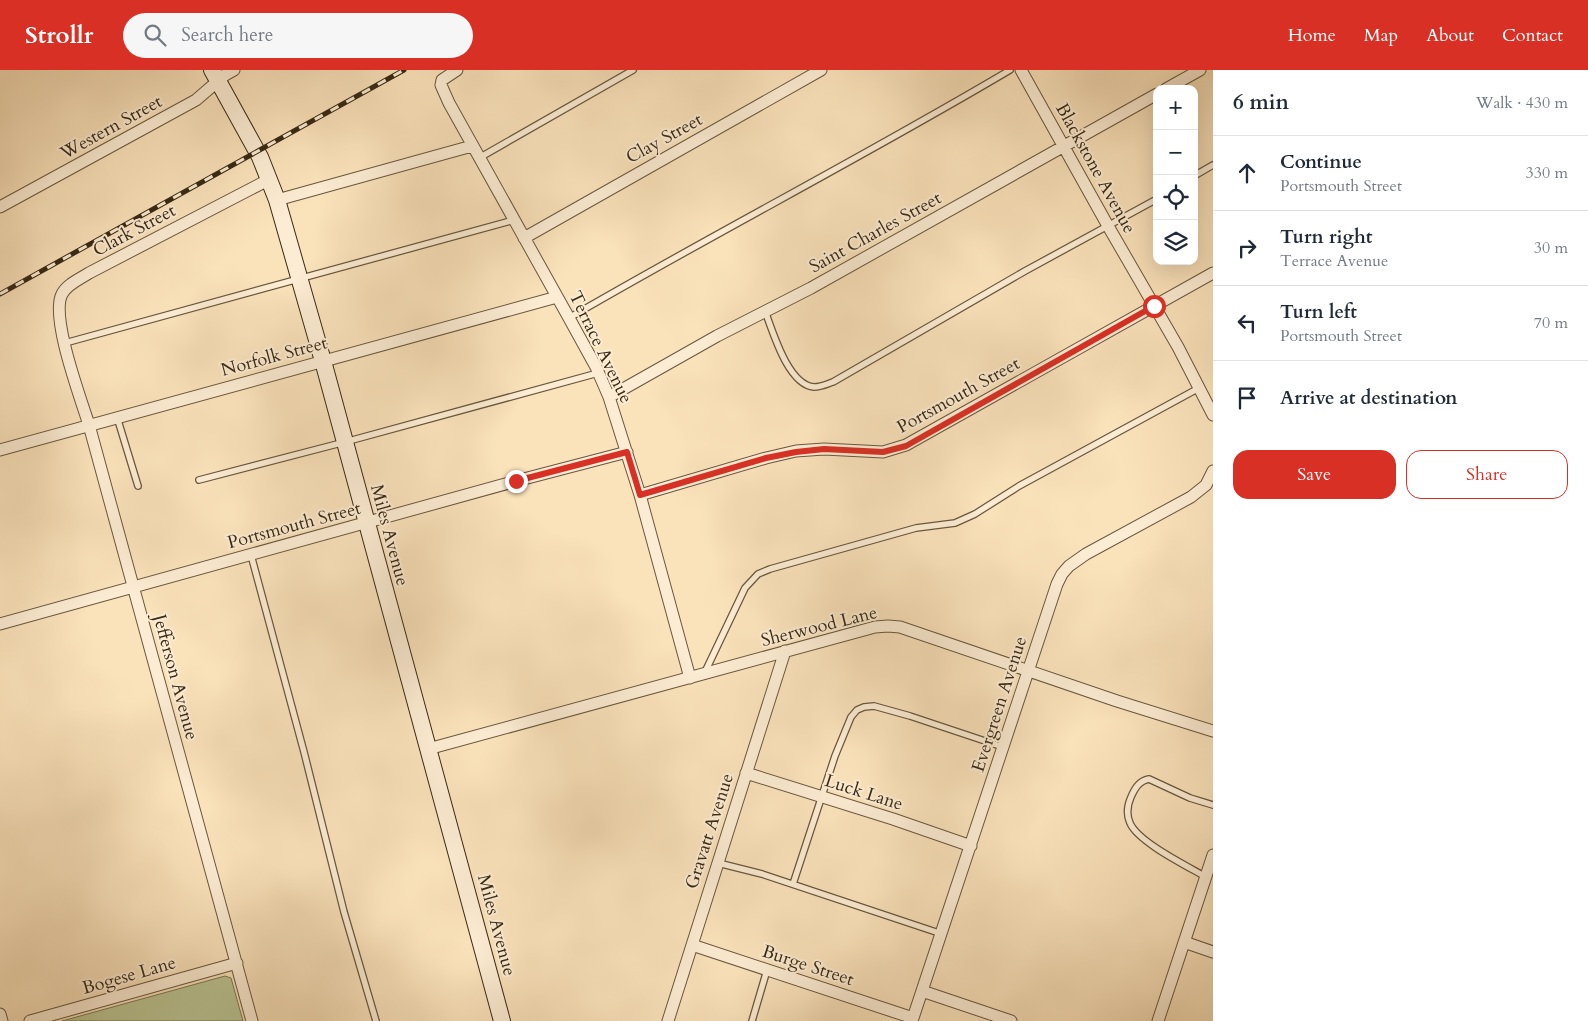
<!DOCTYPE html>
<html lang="en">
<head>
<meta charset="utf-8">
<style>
  body { margin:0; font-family:Cardo,serif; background:#f6f6f7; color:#1f2937 }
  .controls { position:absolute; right:15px; top:15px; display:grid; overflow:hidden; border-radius:10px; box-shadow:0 5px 20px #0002 }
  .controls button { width:45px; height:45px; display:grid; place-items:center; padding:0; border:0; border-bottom:1px solid #e0e1e3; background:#fff; color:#1f2937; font:25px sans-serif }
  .stop { position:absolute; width:15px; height:15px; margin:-11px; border:4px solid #d93025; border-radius:50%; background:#fff }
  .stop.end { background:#d93025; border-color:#fff; box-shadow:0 1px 5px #0008 }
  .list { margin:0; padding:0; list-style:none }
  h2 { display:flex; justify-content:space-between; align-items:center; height:65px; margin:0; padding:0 20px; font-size:21px }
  h2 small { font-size:16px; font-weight:400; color:#747a83 }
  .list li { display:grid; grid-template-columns:32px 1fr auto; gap:15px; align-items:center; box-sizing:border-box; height:75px; padding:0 20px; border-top:1px solid #e0e1e3 }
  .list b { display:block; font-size:19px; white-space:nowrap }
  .list p { margin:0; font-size:16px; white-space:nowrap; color:#747a83 }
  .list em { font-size:16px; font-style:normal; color:#747a83 }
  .actions { display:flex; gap:10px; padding:15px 20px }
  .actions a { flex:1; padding:11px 0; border:1px solid #d93025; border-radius:15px; text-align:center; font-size:18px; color:#d93025 }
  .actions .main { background:#d93025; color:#fff }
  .icon { flex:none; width:28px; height:28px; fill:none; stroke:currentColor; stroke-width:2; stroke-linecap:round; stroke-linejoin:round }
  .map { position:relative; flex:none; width:1213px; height:951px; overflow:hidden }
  header { display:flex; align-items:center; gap:30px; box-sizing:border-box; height:70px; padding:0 25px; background:#d93025; color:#fff }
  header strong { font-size:24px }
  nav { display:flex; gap:28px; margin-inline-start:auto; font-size:18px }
  .search { width:350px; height:45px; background:#f6f6f7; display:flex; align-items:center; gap:12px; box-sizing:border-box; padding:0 18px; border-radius:28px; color:#747a83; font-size:19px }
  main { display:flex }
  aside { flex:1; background:#fff }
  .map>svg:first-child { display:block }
  .green { fill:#bac493; stroke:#797654 }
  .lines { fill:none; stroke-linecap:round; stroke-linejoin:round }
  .lane-casing { stroke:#68573e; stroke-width:8 }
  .street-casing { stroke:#68573e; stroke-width:13 }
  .secondary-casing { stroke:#382914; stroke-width:18 }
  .lane { stroke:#fcecd3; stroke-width:5.5 }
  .street { stroke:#fcecd3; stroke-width:11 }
  .secondary { stroke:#fcecd3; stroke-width:16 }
  .rail-casing { stroke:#382914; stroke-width:5 }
  .rail { stroke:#fcecd3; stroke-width:3; stroke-dasharray:9; stroke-linecap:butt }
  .route { stroke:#d93025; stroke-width:6 }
  .labels { text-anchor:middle; stroke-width:4; stroke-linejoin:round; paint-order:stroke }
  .street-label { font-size:18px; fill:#382914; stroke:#fcecd3 }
</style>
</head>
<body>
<header>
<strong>Strollr</strong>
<div class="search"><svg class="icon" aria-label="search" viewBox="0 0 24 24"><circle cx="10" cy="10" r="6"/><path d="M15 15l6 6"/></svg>Search here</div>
<nav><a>Home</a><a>Map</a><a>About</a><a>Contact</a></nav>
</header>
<main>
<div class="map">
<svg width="1213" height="951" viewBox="0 0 1213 951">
  <rect width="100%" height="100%" fill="#fae2bb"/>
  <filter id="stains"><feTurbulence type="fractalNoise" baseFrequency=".004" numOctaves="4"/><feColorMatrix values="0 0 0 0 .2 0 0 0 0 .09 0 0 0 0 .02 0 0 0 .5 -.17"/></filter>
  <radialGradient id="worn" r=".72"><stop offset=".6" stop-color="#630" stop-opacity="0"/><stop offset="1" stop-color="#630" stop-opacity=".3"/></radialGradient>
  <path class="green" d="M 225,906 L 231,908 L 243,951 L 62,951 Z"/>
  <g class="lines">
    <g class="lane-casing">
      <path id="lane" d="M 479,88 L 633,0
        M 1194,106 L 1213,95
        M 765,241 C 773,262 788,315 814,317 C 821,317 827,314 833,312 L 1025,201 L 1157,129
        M 569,248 C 715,163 865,86 1010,0
        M 65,273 L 514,150
        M 117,347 L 138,416
        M 199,410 L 345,372 L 598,303
        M 251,485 L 304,682 L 344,842 L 376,951
        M 705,602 L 745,518 L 758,504 L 770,499 L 916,458 L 955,453 L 975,444 L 1019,416 L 1199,318
        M 718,793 L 762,804 L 942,864
        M 1206,807 C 1187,796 1138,772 1130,753 C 1126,744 1127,736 1131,727 C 1135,718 1139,711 1149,709 L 1190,728 L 1213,735
        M 793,814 L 835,686 L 851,647 L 857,640 L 864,637 L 874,636 L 910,646 L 1003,677
        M 752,951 L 767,900"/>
    </g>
    <g class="street-casing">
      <path id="street" d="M 457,0 L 442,10 L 441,15 L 449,33 L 569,248 L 596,297 L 609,327 L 640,425 L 690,608
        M 1021,0 L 1108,156 L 1178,277 L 1213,345
        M 1166,19 L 1200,0
        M 277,130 L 472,76
        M 0,137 L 196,30 L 225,5 L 234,0
        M 524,168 L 821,0
        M 609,327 L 717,266 L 811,218 L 1157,24
        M 0,380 L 557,227
        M 640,425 L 766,388 L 796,381 L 824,379 L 883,382 L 906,375 L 1213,203
        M 0,554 L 516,411 L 627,382
        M 428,679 L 875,557 L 888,556 L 900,557 L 1117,631 L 1213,661
        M 746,703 L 893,749 L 971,776
        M 1184,872 L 1213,882
        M 692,875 L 913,948
        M 922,921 L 1011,951
        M 0,944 L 2,951
        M 30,951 L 237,893
        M 252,951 L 89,355 C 81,329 50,247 62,224 C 67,214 80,209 89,203 L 270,109
        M 668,951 L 785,581
        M 912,951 C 961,806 1008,660 1057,514 L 1062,504 L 1069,496 L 1086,484 L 1191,427 L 1206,415 L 1213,401
        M 1158,951 L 1213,785"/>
    </g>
    <g class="secondary-casing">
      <path id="secondary" d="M 212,0 L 260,87 L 277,130 L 323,291 L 502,951"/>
    </g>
    <use href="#lane" class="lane"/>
    <use href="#street" class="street"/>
    <use href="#secondary" class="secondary"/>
    <g class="rail-casing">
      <path id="rail" d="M 0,224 L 404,0"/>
    </g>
    <use href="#rail" class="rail"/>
  </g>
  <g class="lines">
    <path class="route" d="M 516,411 L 627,382 L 640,425 L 766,388 L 796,382 L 824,379 L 883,382 L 906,376 L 1154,236"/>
  </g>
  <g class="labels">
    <g class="street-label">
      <text transform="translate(111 57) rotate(-29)" y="6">Western Street</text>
      <text transform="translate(664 68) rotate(-29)" y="6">Clay Street</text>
      <text transform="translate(1096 98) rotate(61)" y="6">Blackstone Avenue</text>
      <text transform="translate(134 160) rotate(-28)" y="6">Clark Street</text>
      <text transform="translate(875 162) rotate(-29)" y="6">Saint Charles Street</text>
      <text transform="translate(601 277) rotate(64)" y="6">Terrace Avenue</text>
      <text transform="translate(274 286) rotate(-15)" y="6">Norfolk Street</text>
      <text transform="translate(958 325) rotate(-29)" y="6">Portsmouth Street</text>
      <text transform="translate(294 455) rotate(-15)" y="6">Portsmouth Street</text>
      <text transform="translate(390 465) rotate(75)" y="6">Miles Avenue</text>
      <text transform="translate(819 556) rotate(-14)" y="6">Sherwood Lane</text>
      <text transform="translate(176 607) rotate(75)" y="6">Jefferson Avenue</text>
      <text transform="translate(999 634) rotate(-72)" y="6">Evergreen Avenue</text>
      <text transform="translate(864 722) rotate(18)" y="6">Luck Lane</text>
      <text transform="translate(709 761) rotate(-72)" y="6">Gravatt Avenue</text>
      <text transform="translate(497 855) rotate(75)" y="6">Miles Avenue</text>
      <text transform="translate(808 895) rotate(18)" y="6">Burge Street</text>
      <text transform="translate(129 905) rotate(-16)" y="6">Bogese Lane</text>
    </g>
  </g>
  <rect width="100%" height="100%" filter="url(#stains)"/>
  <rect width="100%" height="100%" fill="url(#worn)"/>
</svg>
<div class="controls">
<button>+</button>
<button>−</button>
<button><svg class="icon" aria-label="locate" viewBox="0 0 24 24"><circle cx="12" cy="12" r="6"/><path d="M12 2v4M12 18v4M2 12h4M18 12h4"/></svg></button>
<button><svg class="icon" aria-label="layers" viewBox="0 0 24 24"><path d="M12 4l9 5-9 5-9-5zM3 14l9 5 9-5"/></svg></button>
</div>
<div class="stop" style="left:1154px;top:236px"></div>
<div class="stop end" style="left:516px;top:411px"></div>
</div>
<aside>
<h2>6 min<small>Walk · 430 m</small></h2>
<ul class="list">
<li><svg class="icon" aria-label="ahead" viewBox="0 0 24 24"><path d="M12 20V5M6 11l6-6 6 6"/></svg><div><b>Continue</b><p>Portsmouth Street</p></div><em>330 m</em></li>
<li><svg class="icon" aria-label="right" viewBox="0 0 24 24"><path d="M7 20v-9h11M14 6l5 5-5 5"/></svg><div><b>Turn right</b><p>Terrace Avenue</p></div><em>30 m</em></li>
<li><svg class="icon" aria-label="left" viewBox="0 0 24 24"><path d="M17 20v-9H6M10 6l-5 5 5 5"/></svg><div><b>Turn left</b><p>Portsmouth Street</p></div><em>70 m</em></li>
<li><svg class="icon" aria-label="arrive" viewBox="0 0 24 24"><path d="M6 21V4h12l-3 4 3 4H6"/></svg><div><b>Arrive at destination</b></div></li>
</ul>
<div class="actions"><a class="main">Save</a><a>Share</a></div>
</aside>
</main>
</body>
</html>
